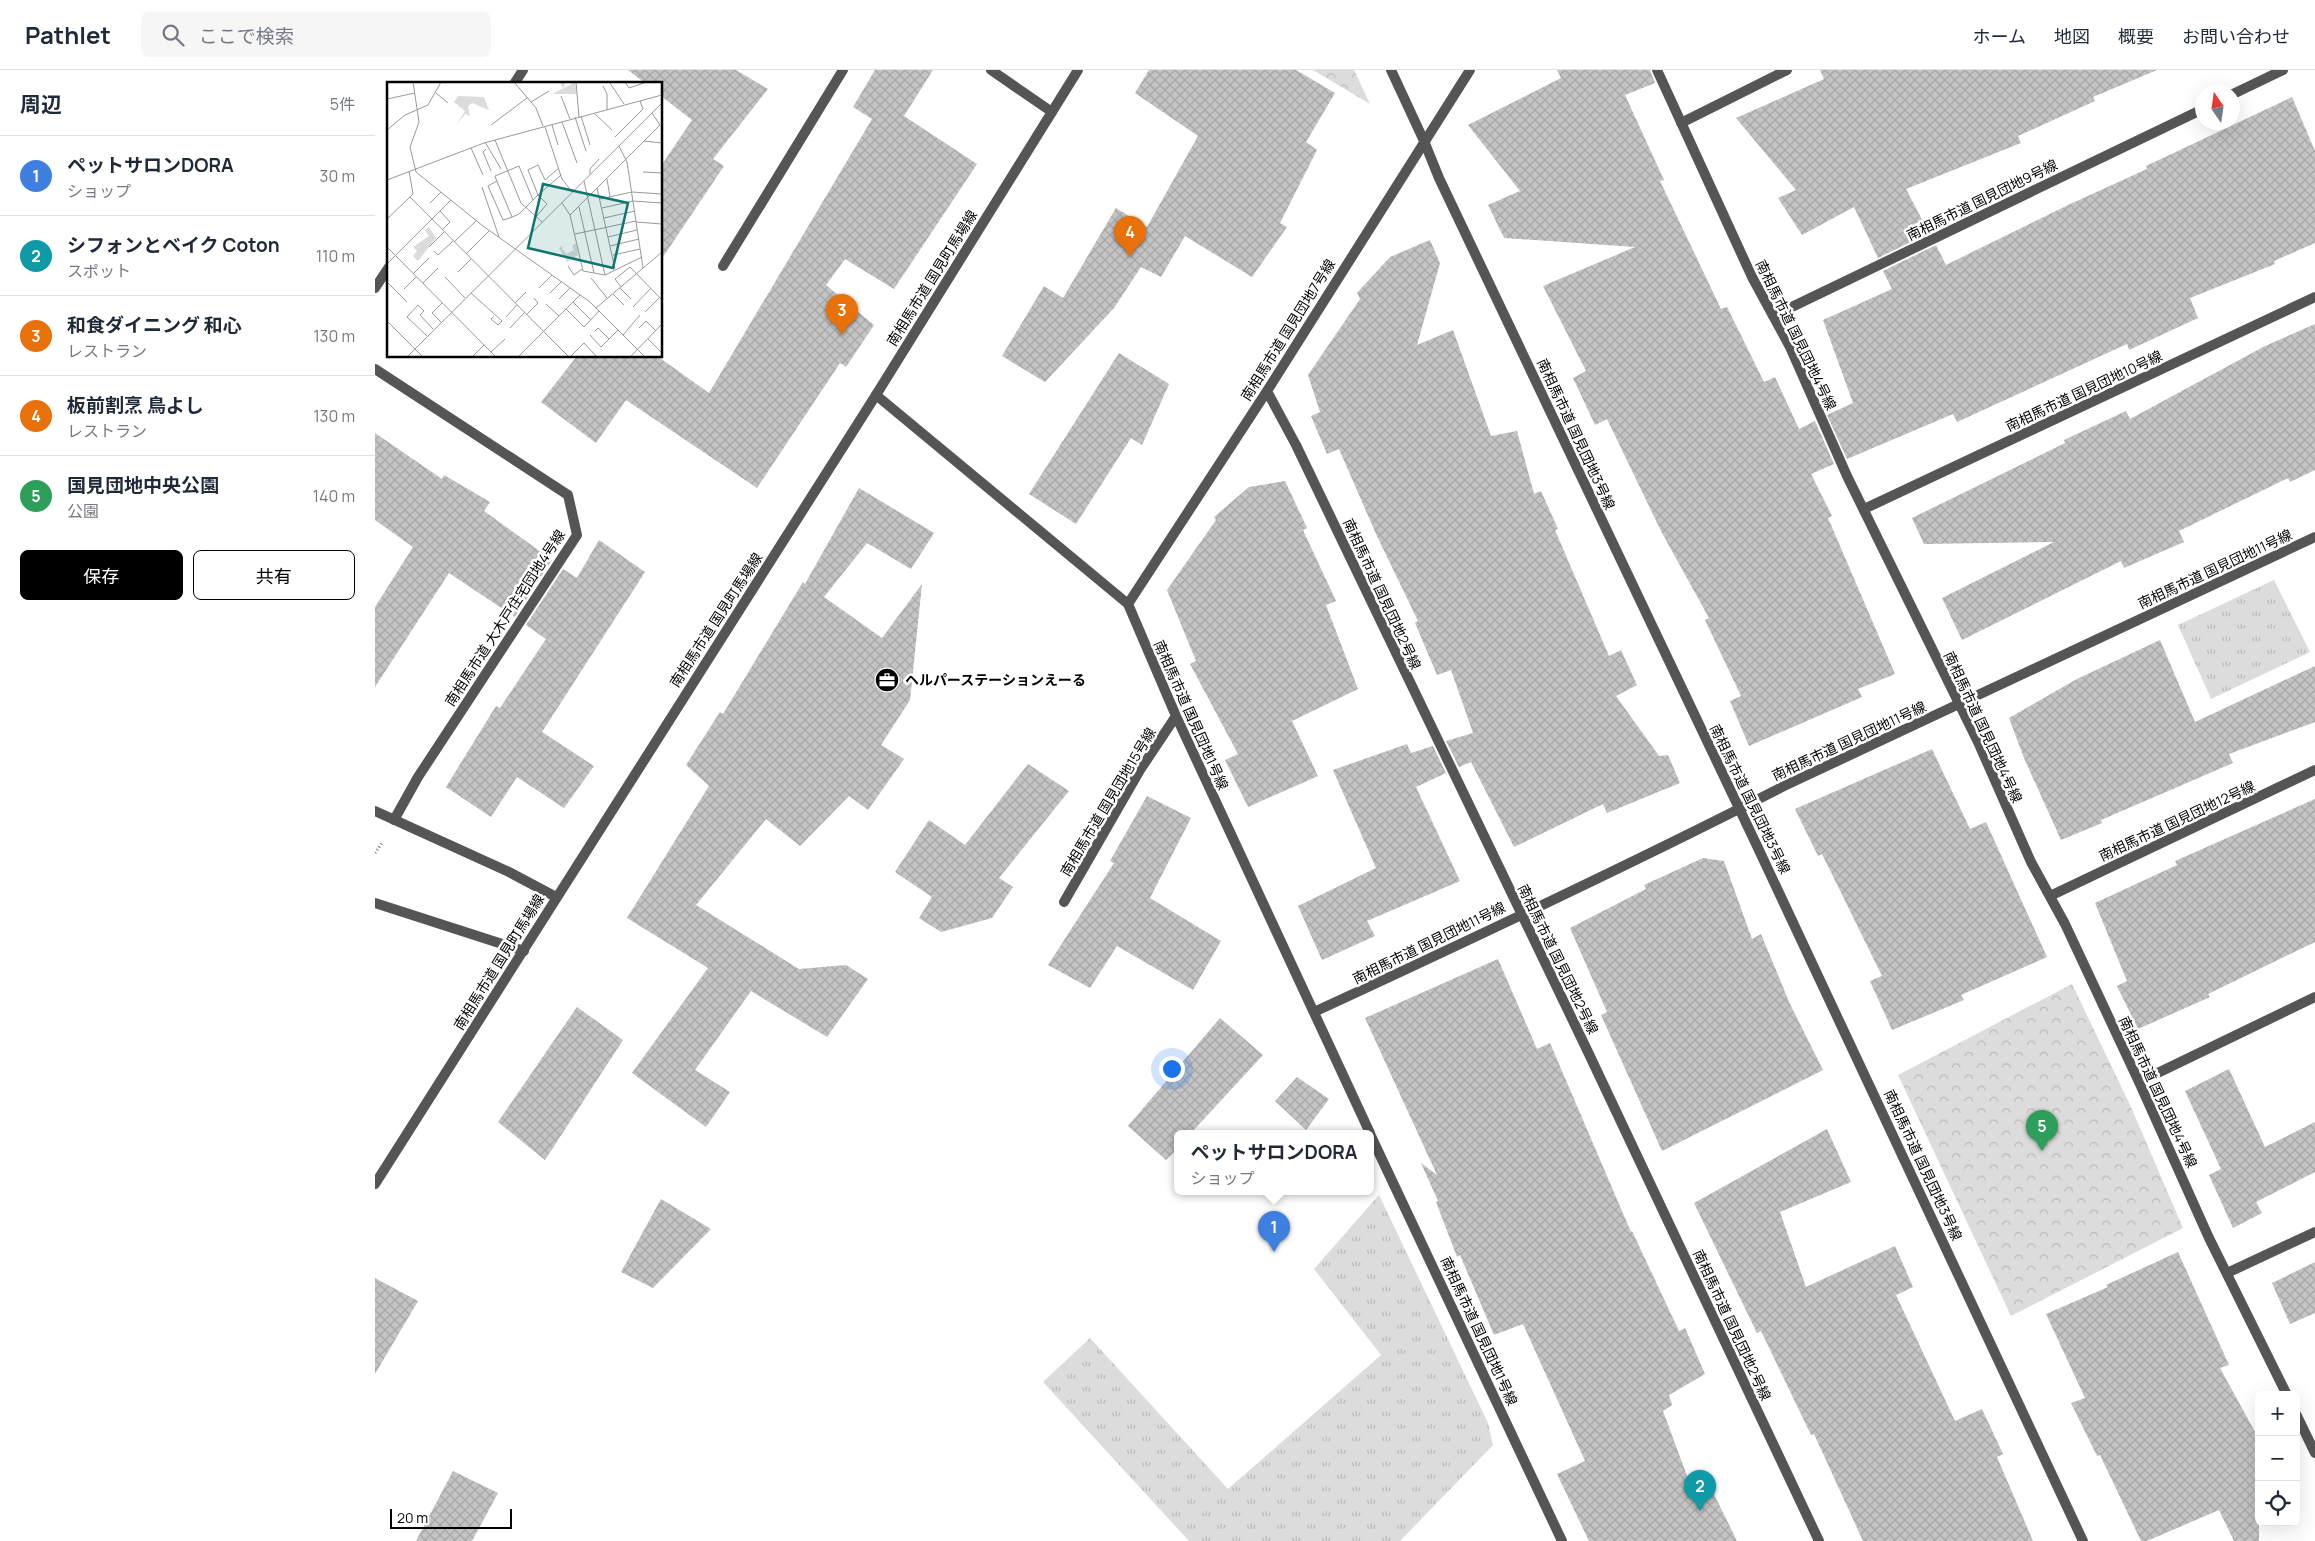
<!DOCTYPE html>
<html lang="ja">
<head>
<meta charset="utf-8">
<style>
  body { margin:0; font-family:Manrope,"Noto Sans JP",sans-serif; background:#f6f6f7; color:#1f2937 }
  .controls { position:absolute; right:15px; bottom:15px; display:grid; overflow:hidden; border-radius:8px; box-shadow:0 5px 20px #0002 }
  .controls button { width:45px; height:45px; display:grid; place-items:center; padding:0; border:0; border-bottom:1px solid #e0e1e3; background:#fff; color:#1f2937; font:25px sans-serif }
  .compass { position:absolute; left:1820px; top:15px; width:45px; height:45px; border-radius:50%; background:#fff; box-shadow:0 5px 20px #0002; rotate:347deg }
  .scale { position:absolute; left:15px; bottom:12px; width:122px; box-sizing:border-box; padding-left:5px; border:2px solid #000; border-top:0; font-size:14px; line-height:18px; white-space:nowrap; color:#000; -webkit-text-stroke:4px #fff; paint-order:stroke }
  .you { position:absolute; left:796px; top:998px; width:18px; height:18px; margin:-12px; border:4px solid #fff; border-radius:50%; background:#1a73e8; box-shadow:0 0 0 8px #1a73e833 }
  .badge { display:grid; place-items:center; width:32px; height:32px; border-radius:50%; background:#000; color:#fff; font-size:16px; font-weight:700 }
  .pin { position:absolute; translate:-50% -41px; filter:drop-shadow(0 1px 2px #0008) }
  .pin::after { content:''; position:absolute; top:26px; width:18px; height:15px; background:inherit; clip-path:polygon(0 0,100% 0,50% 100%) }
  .popup { position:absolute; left:799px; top:1060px; width:200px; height:65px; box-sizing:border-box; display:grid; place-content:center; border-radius:8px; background:#fff; filter:drop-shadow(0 1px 4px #0005); font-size:16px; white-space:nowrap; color:#747a83 }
  .popup b { font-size:19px; color:#1f2937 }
  .popup::after { content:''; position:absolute; left:50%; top:100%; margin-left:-10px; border:10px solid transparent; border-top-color:#fff }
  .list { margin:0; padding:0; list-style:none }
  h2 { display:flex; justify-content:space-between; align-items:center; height:65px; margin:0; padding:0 20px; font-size:21px }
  h2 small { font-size:16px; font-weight:400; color:#747a83 }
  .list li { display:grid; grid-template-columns:32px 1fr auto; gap:15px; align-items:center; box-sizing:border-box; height:80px; padding:0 20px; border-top:1px solid #e0e1e3 }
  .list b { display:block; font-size:19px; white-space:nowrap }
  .list p { margin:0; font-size:16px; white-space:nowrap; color:#747a83 }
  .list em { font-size:16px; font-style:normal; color:#747a83 }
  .actions { display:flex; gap:10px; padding:15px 20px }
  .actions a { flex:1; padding:11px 0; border:1px solid #000; border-radius:8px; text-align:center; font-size:18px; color:#000 }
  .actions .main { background:#000; color:#fff }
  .icon { flex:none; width:28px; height:28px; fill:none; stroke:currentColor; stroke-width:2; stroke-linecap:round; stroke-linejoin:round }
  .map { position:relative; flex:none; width:1940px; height:1471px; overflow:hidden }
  header { display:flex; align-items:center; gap:30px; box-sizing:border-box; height:70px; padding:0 25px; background:#fff; border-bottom:1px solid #e0e1e3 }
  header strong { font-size:24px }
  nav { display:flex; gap:28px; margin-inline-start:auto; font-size:18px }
  .search { width:350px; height:45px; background:#f6f6f7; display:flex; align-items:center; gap:12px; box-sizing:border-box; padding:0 18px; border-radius:8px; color:#747a83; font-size:19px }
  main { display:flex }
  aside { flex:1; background:#fff }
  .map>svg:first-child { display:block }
  .grass { fill:url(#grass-tufts) }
  .park { fill:url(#park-crowns) }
  .building { fill:url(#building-cross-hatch) }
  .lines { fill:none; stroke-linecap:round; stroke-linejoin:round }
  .path { stroke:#777; stroke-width:3; stroke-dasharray:1 2.5; stroke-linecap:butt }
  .service { stroke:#555; stroke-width:10 }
  .minor { stroke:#555; stroke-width:10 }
  .tertiary { stroke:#555; stroke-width:10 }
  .labels { text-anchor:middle; stroke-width:5; stroke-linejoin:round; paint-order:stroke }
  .street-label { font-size:14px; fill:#000; stroke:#fff }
  .poi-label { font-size:14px; font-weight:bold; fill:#000; stroke:#fff; text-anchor:start }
  .inset-road { fill:none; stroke:#999; stroke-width:1 }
  .view { fill:#0f766e; fill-opacity:0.15; stroke:#0f766e; stroke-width:2.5 }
  .inset-edge { fill:none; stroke:#000; stroke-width:2.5 }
</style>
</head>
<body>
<header>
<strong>Pathlet</strong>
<div class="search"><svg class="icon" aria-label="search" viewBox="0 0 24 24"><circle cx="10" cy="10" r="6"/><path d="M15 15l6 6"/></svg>ここで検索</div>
<nav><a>ホーム</a><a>地図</a><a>概要</a><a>お問い合わせ</a></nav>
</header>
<main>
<aside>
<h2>周辺<small>5件</small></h2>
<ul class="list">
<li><span class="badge" style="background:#3f7fe0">1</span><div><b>ペットサロンDORA</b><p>ショップ</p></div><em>30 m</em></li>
<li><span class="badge" style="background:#0f9aa8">2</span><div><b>シフォンとベイク Coton</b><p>スポット</p></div><em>110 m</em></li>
<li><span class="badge" style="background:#e8710a">3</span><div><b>和食ダイニング 和心</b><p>レストラン</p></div><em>130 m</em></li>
<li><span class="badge" style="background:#e8710a">4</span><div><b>板前割烹 鳥よし</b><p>レストラン</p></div><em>130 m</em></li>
<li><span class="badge" style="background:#2e9e5b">5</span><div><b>国見団地中央公園</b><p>公園</p></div><em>140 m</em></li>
</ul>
<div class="actions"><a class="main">保存</a><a>共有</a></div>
</aside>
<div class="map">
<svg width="1940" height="1471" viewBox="0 0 1940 1471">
  <defs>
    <pattern id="grass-tufts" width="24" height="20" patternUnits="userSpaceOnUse" patternTransform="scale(1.25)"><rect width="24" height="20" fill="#dcdcdc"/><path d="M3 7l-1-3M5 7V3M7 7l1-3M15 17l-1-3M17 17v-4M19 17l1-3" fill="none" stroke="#bbb"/></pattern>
    <pattern id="park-crowns" width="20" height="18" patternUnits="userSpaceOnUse" patternTransform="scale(1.25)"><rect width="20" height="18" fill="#dcdcdc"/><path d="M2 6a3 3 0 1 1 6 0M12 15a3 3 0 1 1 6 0" fill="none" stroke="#bbb"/></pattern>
    <pattern id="building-cross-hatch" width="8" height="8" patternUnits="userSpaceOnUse" patternTransform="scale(1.25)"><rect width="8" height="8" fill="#c4c4c4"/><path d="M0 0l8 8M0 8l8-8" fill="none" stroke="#a7a7a7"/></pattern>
  </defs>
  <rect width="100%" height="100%" fill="#fff"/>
  <path class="grass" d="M 1899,510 L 1935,582 L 1836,629 L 1803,555 Z
    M 1004,1125 L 1113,1353 L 1118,1375 L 1025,1471 L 814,1471 L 668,1312 L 715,1268 L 853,1419 L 1006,1285 L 939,1199 Z"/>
  <path class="park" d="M 938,0 L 979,0 L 995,34 Z
    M 1697,914 L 1756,1037 L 1808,1158 L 1636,1246 L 1523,1005 Z"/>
  <path class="building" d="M 253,0 L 361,0 L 393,19 L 338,89 L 349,96 L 286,190 L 286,96 L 317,50 L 286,26 L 286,14 L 271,14 Z
    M 500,0 L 558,0 L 529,46 L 602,94 L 519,219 L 470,189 L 451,215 L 499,255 L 471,297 L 465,293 L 382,418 L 251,330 L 221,373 L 166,332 L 202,286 L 282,286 L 334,323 L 497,49 L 478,37 Z
    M 774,0 L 921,0 L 960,23 L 931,72 L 942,80 L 905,153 L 912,157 L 877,207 L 810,166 L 786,207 L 766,197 L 739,238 L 670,312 L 627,286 L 669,216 L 688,228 L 741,138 L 772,157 L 823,66 L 760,23 Z
    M 1182,0 L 1275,0 L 1280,13 L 1250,25 L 1289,110 L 1285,111 L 1346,239 L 1352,237 L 1389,312 L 1400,307 L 1424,359 L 1440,351 L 1459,394 L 1436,404 L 1457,446 L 1453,448 L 1520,604 L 1483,619 L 1487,627 L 1374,676 L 1355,631 L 1366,626 L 1330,550 L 1334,548 L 1287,463 L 1232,349 L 1220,355 L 1198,308 L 1211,301 L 1168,216 L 1260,177 L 1129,168 L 1113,135 L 1145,121 L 1093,55 L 1186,8 Z
    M 1445,0 L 1782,0 L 1718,27 L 1720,31 L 1643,66 L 1646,73 L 1531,119 L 1554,163 L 1503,188 L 1479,137 L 1427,165 L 1403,128 L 1421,120 L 1361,48 L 1449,9 Z
    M 1917,27 L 1940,81 L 1940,173 L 1899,191 L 1900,194 L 1815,228 L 1823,248 L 1754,280 L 1752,274 L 1582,352 L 1578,344 L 1472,389 L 1452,345 L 1478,333 L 1448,250 L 1517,219 L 1508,201 L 1561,175 L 1571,195 L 1693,135 L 1772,99 L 1771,96 Z
    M 1055,170 L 1065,193 L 1042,275 L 1078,260 L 1116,366 L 1142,361 L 1159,424 L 1166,421 L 1183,459 L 1180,460 L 1234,586 L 1246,580 L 1262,615 L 1241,626 L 1284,686 L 1293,685 L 1305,713 L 1232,743 L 1228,734 L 1139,777 L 1096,692 L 1084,697 L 1071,671 L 1098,663 L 1076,600 L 1062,605 L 1040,553 L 1043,551 L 1001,464 L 964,379 L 952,384 L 936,346 L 945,342 L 933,305 L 985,229 L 982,223 L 1015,187 Z
    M 1940,254 L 1940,400 L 1915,412 L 1913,408 L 1804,461 L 1809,472 L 1749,498 L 1746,491 L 1587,570 L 1567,528 L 1679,472 L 1549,474 L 1537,448 L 1690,373 L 1689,370 L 1751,341 L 1755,349 L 1890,276 Z
    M 744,283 L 794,314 L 767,375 L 756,368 L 701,454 L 654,424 Z
    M 0,363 L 67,409 L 69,405 L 115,432 L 109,441 L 177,490 L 140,547 L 74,503 L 0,617 L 0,537 L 38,477 L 0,450 Z
    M 910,411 L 932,458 L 928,460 L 961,531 L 951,535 L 983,619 L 917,651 L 943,706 L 873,737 L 850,690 L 863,684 L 815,594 L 821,591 L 792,520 L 841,450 L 839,447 L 874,417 Z
    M 484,418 L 559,463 L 536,499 L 492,473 L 449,527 L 507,568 L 547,514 L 535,630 L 506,675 L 529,689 L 493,740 L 474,726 L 425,776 L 391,749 L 321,835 L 424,899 L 471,895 L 493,909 L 452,967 L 376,921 L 320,1000 L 355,1022 L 331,1057 L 257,1003 L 333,898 L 252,848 L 334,716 L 311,695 L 345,642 L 348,644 L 428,512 L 430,514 Z
    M 224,470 L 270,502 L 167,662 L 219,696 L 189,738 L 142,707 L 116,747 L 71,717 L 121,636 L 125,638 L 171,569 L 151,555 L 188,499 L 202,508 Z
    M 1785,570 L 1820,652 L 1940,596 L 1940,652 L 1854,684 L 1858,693 L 1726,750 L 1727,753 L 1686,770 L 1649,688 L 1634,648 L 1702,609 Z
    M 1032,674 L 1036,683 L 1058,676 L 1071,703 L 1041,717 L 1085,811 L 992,851 L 1000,866 L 947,890 L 923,836 L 1001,798 L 958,700 Z
    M 1557,679 L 1595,759 L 1611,752 L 1672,887 L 1586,925 L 1589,930 L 1517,960 L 1495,911 L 1507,906 L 1447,784 L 1443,786 L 1420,739 Z
    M 653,694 L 694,721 L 624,808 L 638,817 L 617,848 L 566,862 L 544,848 L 557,827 L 520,802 L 554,750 L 590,775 Z
    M 772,726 L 816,748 L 775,828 L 846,871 L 818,920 L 742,876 L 715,918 L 673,895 L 739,793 L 735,791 Z
    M 1940,729 L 1940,872 L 1833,924 L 1835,927 L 1763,959 L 1742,916 L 1752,911 L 1720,833 L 1802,795 L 1800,791 Z
    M 1328,788 L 1349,791 L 1377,869 L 1386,864 L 1415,934 L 1448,1000 L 1287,1081 L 1226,945 L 1232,942 L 1195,858 L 1271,819 L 1269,815 Z
    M 1123,889 L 1162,979 L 1175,973 L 1256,1162 L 1257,1161 L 1304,1261 L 1310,1258 L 1330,1304 L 1294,1325 L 1297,1335 L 1288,1341 L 1318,1422 L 1334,1414 L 1362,1471 L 1214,1471 L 1182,1404 L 1210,1391 L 1148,1254 L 1119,1265 L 1085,1185 L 1082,1187 L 1061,1132 L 1063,1131 L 1046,1093 L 1062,1105 L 990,948 Z
    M 202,937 L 248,970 L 170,1090 L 123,1052 Z
    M 845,948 L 888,985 L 816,1063 L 803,1063 L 803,1078 L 791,1090 L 753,1056 Z
    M 1854,999 L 1890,1077 L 1940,1052 L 1940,1102 L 1881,1132 L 1887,1143 L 1858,1158 L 1834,1105 L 1846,1099 L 1810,1021 Z
    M 922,1007 L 954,1029 L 931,1060 L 900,1031 Z
    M 1452,1059 L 1476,1112 L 1405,1142 L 1431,1217 L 1520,1176 L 1538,1217 L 1521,1225 L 1580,1351 L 1607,1339 L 1628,1384 L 1622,1387 L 1658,1471 L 1488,1471 L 1439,1364 L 1436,1365 L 1386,1261 L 1382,1263 L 1319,1133 Z
    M 286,1129 L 336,1159 L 278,1218 L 246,1202 Z
    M 1803,1182 L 1854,1295 L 1845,1298 L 1884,1369 L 1884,1471 L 1859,1471 L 1844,1440 L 1772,1471 L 1766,1471 L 1725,1385 L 1722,1386 L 1696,1333 L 1710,1328 L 1671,1244 L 1733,1217 L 1731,1215 Z
    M 1940,1192 L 1940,1243 L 1915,1254 L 1897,1213 Z
    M 0,1208 L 43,1231 L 0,1304 Z
    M 78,1401 L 123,1423 L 97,1471 L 41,1471 Z"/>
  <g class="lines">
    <path class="path" d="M 0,783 L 7,773"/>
    <path class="service" d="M 0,833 L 149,881"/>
    <path class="minor" d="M 616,0 L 677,42
      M 1282,0 L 1377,207 L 1415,277 L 1472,406 L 1603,672 L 1656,792 L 1690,854 L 1764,1012 L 1834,1168 L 1912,1325
      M 139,14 L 148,0
      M 1858,24 L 1908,0
      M 1306,53 L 1412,0
      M 348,196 L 468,0
      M 0,218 L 14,197
      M 1398,246 L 1828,39
      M 0,299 L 193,425 L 202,465 L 43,707 L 19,750
      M 892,321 L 921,375 L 1213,982 L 1444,1471
      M 501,325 L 753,534 L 801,646 L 995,1063
      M 1489,439 L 1940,227
      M 753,534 L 892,321 L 1095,0
      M 1675,826 L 1940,700
      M 689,832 L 765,700 L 801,646
      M 939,942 C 1097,869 1255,795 1409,716 L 1940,467
      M 1764,1012 L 1940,927
      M 995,1064 L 1187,1471
      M 1852,1203 L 1940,1162
      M 1921,1344 L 1940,1383"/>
    <path class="tertiary" d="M 1016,0 L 1049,71 L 1064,108 L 1383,778 L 1708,1471
      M 0,741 L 134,802 L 181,827
      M 0,1114 L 501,325 L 703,0"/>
  </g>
  <defs>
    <g id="office-disc" transform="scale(1.25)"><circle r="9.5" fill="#000" stroke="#fff"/><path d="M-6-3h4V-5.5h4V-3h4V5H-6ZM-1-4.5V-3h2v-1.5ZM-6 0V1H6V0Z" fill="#fff"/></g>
  </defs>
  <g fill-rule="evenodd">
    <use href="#office-disc" x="512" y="610"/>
  </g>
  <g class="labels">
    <g class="street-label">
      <text transform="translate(1607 130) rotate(-26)" y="5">南相馬市道 国見団地9号線</text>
      <text transform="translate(557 208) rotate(-58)" y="5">南相馬市道 国見町馬場線</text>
      <text transform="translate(913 260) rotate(-58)" y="5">南相馬市道 国見団地7号線</text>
      <text transform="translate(1421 265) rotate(64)" y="5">南相馬市道 国見団地4号線</text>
      <text transform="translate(1709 321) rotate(-25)" y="5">南相馬市道 国見団地10号線</text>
      <text transform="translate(1201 364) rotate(65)" y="5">南相馬市道 国見団地3号線</text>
      <text transform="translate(1840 499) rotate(-25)" y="5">南相馬市道 国見団地11号線</text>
      <text transform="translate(1007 524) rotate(65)" y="5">南相馬市道 国見団地2号線</text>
      <text transform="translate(130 548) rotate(-57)" y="5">南相馬市道 大木戸住宅団地4号線</text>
      <text transform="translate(341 550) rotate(-57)" y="5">南相馬市道 国見町馬場線</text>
      <text transform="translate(816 645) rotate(66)" y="5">南相馬市道 国見団地1号線</text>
      <text transform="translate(1608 657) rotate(65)" y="5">南相馬市道 国見団地4号線</text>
      <text transform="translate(1474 671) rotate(-25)" y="5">南相馬市道 国見団地11号線</text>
      <text transform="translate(1375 729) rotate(64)" y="5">南相馬市道 国見団地3号線</text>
      <text transform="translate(733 732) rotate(-59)" y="5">南相馬市道 国見団地15号線</text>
      <text transform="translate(1802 751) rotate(-25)" y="5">南相馬市道 国見団地12号線</text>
      <text transform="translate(1054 873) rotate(-26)" y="5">南相馬市道 国見団地11号線</text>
      <text transform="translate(1183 889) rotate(64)" y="5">南相馬市道 国見団地2号線</text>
      <text transform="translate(124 892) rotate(-58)" y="5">南相馬市道 国見町馬場線</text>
      <text transform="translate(1783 1022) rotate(65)" y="5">南相馬市道 国見団地4号線</text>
      <text transform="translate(1548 1095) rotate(65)" y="5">南相馬市道 国見団地3号線</text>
      <text transform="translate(1357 1255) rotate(65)" y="5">南相馬市道 国見団地2号線</text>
      <text transform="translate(1104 1261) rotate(65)" y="5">南相馬市道 国見団地1号線</text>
    </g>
    <g class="poi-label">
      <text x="530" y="615">ヘルパーステーションえーる</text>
    </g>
  </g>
  <g transform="translate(12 12)">
    <rect width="275" height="275" fill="#fff"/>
    <path d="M 173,0 L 178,0 L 177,6 L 188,0 L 190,12 L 166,12 L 176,6 ZM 42,145 L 49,156 L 31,179 L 26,174 L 30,169 L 26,165 L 42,154 L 38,148 ZM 189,161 L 191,173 L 180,180 L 172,166 L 174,164 L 179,172 L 187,168 L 185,164 Z" fill="#dcdcdc"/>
    <path d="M 71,14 L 97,15 L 102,28 L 85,21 L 81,24 L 83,34 L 78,32 L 69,44 L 78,29 L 67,20 Z" fill="#dcdcdc"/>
    <path class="inset-road" d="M 26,0 L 32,40 L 23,65 L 29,90 L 96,144 L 203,220 L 258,275M 127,0 L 149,26 L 156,44M 189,0 L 192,35M 238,0 L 242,6 L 260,0M 223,1 L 237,22M 216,4 L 220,12 L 220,28M 49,11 L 61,21M 174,14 L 183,37M 0,17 L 28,11M 144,20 L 162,9M 208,32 L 225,48M 194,34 L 203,63M 188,35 L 199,69M 175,40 L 190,81M 104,43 L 140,16M 165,43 L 171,63M 158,45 L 175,97 L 185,110M 0,48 L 18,33 L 41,23 L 54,0M 228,55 L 256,27 L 253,19M 108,58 L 134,121 L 155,140M 257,59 L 275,61M 98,60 L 114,87M 232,64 L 240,80 L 256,186M 84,66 L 96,93M 99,67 L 96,70 L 104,89M 172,86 L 158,98 L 151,83 L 141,88 L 151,113 L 174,93M 22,89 L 26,112 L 23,115M 256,90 L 275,91M 203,92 L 203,87 L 212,77M 220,97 L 223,115M 0,98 L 97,61 L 275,13M 110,99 L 101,104 L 116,138 L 123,136 L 132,132 L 146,118 L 132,84 L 108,94 L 109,97 L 120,123 L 125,135M 197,99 L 218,193M 95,105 L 112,155M 210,106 L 228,187M 213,117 L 245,110 L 275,112M 146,118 L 151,113 L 160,122 L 149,135M 43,121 L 54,110M 175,121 L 183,133 L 196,189 L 218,193 L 255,175M 192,125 L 207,191M 215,126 L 246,119 L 275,121M 53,129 L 63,140 L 55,148M 183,133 L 273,43 L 265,31M 217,136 L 248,129M 0,137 L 23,115 L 182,275M 249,140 L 275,142M 188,152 L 249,139M 221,155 L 250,148M 67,160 L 89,139M 223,164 L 252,157M 0,165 L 109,275M 42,165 L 57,150M 47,169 L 51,173 L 66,159M 79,172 L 102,149M 226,173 L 253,167M 0,182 L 64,118M 181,184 L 187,193 L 195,187M 71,190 L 84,177M 26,192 L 42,176M 58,195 L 78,216M 204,196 L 220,216M 0,200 L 20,220M 36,201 L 51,186M 234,205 L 228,197 L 243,185 L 275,218M 152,206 L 165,193M 233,206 L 244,217M 17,207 L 29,195M 84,211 L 115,239 L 111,243 L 104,237 L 107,234M 163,211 L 175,199M 226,212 L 237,223M 172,217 L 183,206M 186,220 L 204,238M 128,221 L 139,210M 159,222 L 172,234M 246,225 L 264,206M 209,226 L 275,170M 179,227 L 197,245 L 212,229M 258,230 L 273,215M 140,232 L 151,221 L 147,216M 119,235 L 130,223M 0,239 L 36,275M 54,240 L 45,231 L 55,221M 123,246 L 138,230M 252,246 L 259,239 L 269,249M 208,249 L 211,246 L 222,257M 203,253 L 214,265 L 231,248M 236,253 L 253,233M 40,254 L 20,235 L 31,223 L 37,229 L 33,233 L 46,247M 261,257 L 275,271M 104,270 L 118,257M 20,275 L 275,21M 85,275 L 97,263M 131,275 L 193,213M 183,275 L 197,261 L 210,275M 243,275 L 275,242"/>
    <path class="view" d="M 156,102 L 241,121 L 226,186 L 141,166 Z"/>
    <rect width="275" height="275" class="inset-edge"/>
  </g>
</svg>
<div class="controls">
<button>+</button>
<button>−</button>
<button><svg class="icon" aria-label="locate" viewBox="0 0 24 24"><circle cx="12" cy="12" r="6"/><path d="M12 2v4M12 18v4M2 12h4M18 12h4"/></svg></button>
</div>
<svg class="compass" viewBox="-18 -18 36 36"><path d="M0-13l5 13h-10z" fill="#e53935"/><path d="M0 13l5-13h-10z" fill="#747a83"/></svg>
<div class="scale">20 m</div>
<div class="you"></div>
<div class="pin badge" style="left:899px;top:1182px;background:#3f7fe0">1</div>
<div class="popup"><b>ペットサロンDORA</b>ショップ</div>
<div class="pin badge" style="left:1325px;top:1441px;background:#0f9aa8">2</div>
<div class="pin badge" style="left:467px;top:265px;background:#e8710a">3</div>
<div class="pin badge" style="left:755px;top:187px;background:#e8710a">4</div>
<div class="pin badge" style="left:1667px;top:1081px;background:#2e9e5b">5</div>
</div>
</main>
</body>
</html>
